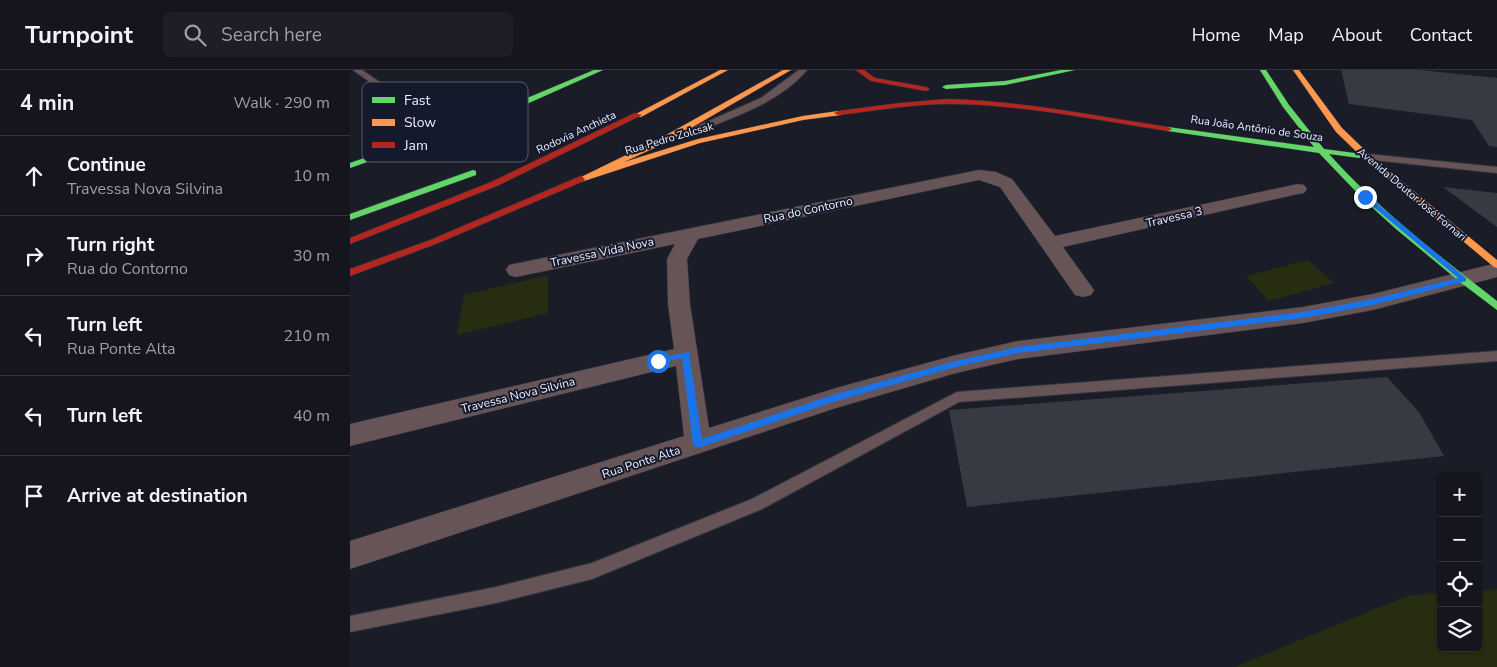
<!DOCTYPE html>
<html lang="en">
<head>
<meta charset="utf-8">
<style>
  body { margin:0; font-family:"Nunito Sans",sans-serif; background:#1d1e26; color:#f1f3f6 }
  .controls { position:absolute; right:15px; bottom:15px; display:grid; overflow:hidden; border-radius:8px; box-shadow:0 1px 4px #0004 }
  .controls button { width:45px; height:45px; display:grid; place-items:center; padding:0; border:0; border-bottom:1px solid #33343b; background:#14151d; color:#f1f3f6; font:25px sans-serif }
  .stop { position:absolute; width:15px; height:15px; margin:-11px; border:4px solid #1a73e8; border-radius:50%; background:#fff }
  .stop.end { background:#1a73e8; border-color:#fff; box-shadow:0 1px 5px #0008 }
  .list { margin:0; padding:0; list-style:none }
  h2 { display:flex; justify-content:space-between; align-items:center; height:65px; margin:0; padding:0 20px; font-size:21px }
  h2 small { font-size:16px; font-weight:400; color:#9d9fa4 }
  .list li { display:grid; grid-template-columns:32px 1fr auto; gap:15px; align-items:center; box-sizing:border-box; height:80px; padding:0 20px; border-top:1px solid #33343b }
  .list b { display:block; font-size:19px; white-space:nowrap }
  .list p { margin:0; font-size:16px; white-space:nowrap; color:#9d9fa4 }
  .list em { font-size:16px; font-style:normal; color:#9d9fa4 }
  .icon { flex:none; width:28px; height:28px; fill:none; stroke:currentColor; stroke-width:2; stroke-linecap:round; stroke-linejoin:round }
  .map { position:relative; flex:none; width:1147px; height:597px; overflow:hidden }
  header { display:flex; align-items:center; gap:30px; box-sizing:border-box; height:70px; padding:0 25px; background:#14151d; border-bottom:1px solid #33343b }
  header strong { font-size:24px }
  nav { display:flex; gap:28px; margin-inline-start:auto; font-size:18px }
  .search { width:350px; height:45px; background:#1d1e26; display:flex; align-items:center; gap:12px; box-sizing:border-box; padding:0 18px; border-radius:8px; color:#9d9fa4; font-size:19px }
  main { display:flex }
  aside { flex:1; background:#14151d }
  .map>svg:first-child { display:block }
  .green { fill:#272d11 }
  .building { fill:#383a43 }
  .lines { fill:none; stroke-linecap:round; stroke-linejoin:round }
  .lane-casing { stroke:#343640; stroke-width:2 }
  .street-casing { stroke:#343640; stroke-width:1 }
  .fast-casing { stroke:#343640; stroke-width:1 }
  .slow-casing { stroke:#343640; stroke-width:1 }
  .jam-casing { stroke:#343640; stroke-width:1 }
  .lane { fill:#665456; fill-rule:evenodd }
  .street { fill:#665456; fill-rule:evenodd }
  .fast { fill:#63d668; fill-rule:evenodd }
  .slow { fill:#ff974d; fill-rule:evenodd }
  .jam { fill:#b3261e; fill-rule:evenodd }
  .route { fill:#1a73e8 }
  .labels { text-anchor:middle; stroke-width:4; stroke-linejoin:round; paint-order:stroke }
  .far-street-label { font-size:11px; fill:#ecf0fe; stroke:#15192c }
  .street-label { font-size:12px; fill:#ecf0fe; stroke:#15192c }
  .key { fill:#15192c; stroke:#565a6b; stroke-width:1 }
  .key-label { font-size:14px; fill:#ecf0fe }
</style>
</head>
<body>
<header>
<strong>Turnpoint</strong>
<div class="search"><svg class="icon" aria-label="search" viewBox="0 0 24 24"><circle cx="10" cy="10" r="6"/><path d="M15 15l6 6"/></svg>Search here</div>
<nav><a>Home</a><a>Map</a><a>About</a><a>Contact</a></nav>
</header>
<main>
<aside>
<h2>4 min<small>Walk · 290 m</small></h2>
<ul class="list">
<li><svg class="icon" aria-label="ahead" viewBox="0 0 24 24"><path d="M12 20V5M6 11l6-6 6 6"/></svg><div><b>Continue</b><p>Travessa Nova Silvina</p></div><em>10 m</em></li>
<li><svg class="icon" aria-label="right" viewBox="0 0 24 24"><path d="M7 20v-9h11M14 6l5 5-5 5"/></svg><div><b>Turn right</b><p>Rua do Contorno</p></div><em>30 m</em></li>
<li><svg class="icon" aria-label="left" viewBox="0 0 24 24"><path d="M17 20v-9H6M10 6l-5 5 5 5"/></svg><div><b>Turn left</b><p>Rua Ponte Alta</p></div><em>210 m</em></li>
<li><svg class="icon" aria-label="left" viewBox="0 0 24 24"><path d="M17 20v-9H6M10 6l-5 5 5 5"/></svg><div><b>Turn left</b></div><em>40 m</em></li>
<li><svg class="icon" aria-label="arrive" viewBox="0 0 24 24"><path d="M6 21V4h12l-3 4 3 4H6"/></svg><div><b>Arrive at destination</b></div></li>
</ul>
</aside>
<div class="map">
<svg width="1147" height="597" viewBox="0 0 1147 597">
  <rect width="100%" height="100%" fill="#1a1c27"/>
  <path class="green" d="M 958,190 L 984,213 L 919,231 L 896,206 Z
    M 198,205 L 198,243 L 107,265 L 114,225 Z
    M 1147,519 L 1147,597 L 884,597 L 1057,526 L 1091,523 L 1091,578 L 1128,578 L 1128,521 Z"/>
  <path class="building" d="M 991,0 L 1070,0 L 1147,8 L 1147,77 L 1139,76 L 1122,50 L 999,34 Z
    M 1093,117 L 1147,123 L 1147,157 Z
    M 1037,307 L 1069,342 L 1094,386 L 617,437 L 599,340 Z"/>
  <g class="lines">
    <g class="lane-casing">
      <path id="lane" d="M 3,0 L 12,0 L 44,22 L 37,24 Z
        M 449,0 L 457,0 C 428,34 381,48 341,64 L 334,62 L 411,28 Z
        M 1017,84 L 1147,97 L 1147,103 L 1014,89 L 1012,87 Z
        M 1147,281 L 1147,291 L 609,332 L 412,439 L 242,509 L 146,533 L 0,562 L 0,546 L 146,517 L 242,493 L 402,429 L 607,322 Z"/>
    </g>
    <g class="street-casing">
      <path id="street" d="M 629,100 L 646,102 L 662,109 L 705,166 L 948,114 L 954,115 L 957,119 L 954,123 L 948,124 L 713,177 L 744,220 L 741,225 L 733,227 L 725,225 L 650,117 L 629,110 L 348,169 L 337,189 L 340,234 L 359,358 L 486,318 L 606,285 L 668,271 L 953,237 L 1023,224 L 1147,193 L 1147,207 L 1023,240 L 953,253 L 668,289 L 606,303 L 486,338 L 0,499 L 0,471 L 334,366 L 326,296 L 0,376 L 0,354 L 324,279 L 318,234 L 317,189 L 325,174 L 166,207 L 159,205 L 156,200 L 159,195 Z"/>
    </g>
    <g class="fast-casing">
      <path id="fast" d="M 244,0 L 253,0 L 152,45 L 0,98 L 0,93 L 146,41 Z
        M 711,0 L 725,0 L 655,15 L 596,19 L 592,17 L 596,15 L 655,11 Z
        M 910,0 L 916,0 L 939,35 L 974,79 L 1020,85 L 1021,87 L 1017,89 L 979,84 C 1029,140 1088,185 1147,231 L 1147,240 L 1110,212 L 1046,159 L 1015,131 L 969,83 L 818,61 L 814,59 L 818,57 L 964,77 L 933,37 Z
        M 123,100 L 126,101 L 126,105 L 0,150 L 0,144 Z"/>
    </g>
    <g class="slow-casing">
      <path id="slow" d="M 370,0 L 378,0 L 291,47 L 284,45 Z
        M 433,0 L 441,0 L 315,73 L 274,92 L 348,69 L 453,46 L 488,41 L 491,41 L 491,45 L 453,50 L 350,73 L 234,111 L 231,112 L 227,109 L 309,69 Z
        M 943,0 L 949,0 L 992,58 L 1020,85 L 1147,190 L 1147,198 L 1144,197 L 1014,89 L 986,62 Z"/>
    </g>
    <g class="jam-casing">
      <path id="jam" d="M 506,0 L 514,0 L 525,8 L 576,17 L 580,19 L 576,21 L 521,11 Z
        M 598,29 C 672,31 745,46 818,57 L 822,59 L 818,61 C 745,50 672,34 598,34 C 561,34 525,41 488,45 L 484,43 L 488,41 L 550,33 Z
        M 285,43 L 292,45 L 147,116 L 0,174 L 0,168 L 141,112 Z
        M 231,106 L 235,109 L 234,111 L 86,174 L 0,206 L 0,199 L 80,170 Z"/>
    </g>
    <use href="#lane" class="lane"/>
    <use href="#street" class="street"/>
    <use href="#fast" class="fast"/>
    <use href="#slow" class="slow"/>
    <use href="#jam" class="jam"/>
  </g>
  <path class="route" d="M 1013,125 L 1017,125 L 1116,208 L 1116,211 L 1023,235 L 953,248 L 668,283 L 606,297 L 486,331 L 348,378 L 343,374 L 332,288 L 308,294 L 303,291 L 308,288 L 339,282 L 352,369 L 486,324 L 606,291 L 668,277 L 953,242 L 1023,229 L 1108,208 L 1013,128 Z"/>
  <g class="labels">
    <g class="far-street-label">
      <text transform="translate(907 58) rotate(8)" y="4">Rua João Antônio de Souza</text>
      <text transform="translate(226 62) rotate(-25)" y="4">Rodovia Anchieta</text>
      <text transform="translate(319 68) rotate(-16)" y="4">Rua Pedro Zolcsak</text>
      <text transform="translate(1062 124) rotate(40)" y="4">Avenida Doutor José Fornari</text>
    </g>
    <g class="street-label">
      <text transform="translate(458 140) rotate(-12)" y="4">Rua do Contorno</text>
      <text transform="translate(824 147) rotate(-13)" y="4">Travessa 3</text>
      <text transform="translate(252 182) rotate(-12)" y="4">Travessa Vida Nova</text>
      <text transform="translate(168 325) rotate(-14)" y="4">Travessa Nova Silvina</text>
      <text transform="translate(291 392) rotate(-18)" y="4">Rua Ponte Alta</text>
    </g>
  </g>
  <rect x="12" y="12" width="166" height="80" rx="8" class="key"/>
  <rect x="22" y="27" width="23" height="6" fill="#63d668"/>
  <rect x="22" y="49" width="23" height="7" fill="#ff974d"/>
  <rect x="22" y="72" width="23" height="6" fill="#b3261e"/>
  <g class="key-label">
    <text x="54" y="35">Fast</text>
    <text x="54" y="57">Slow</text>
    <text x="54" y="80">Jam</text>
  </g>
</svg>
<div class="controls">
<button>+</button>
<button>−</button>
<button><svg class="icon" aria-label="locate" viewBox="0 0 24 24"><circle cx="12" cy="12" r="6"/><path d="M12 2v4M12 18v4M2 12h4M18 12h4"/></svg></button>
<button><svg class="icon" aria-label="layers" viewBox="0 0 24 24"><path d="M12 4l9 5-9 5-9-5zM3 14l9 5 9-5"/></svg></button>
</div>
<div class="stop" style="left:308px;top:291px"></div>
<div class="stop end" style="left:1015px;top:127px"></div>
</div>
</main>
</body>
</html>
